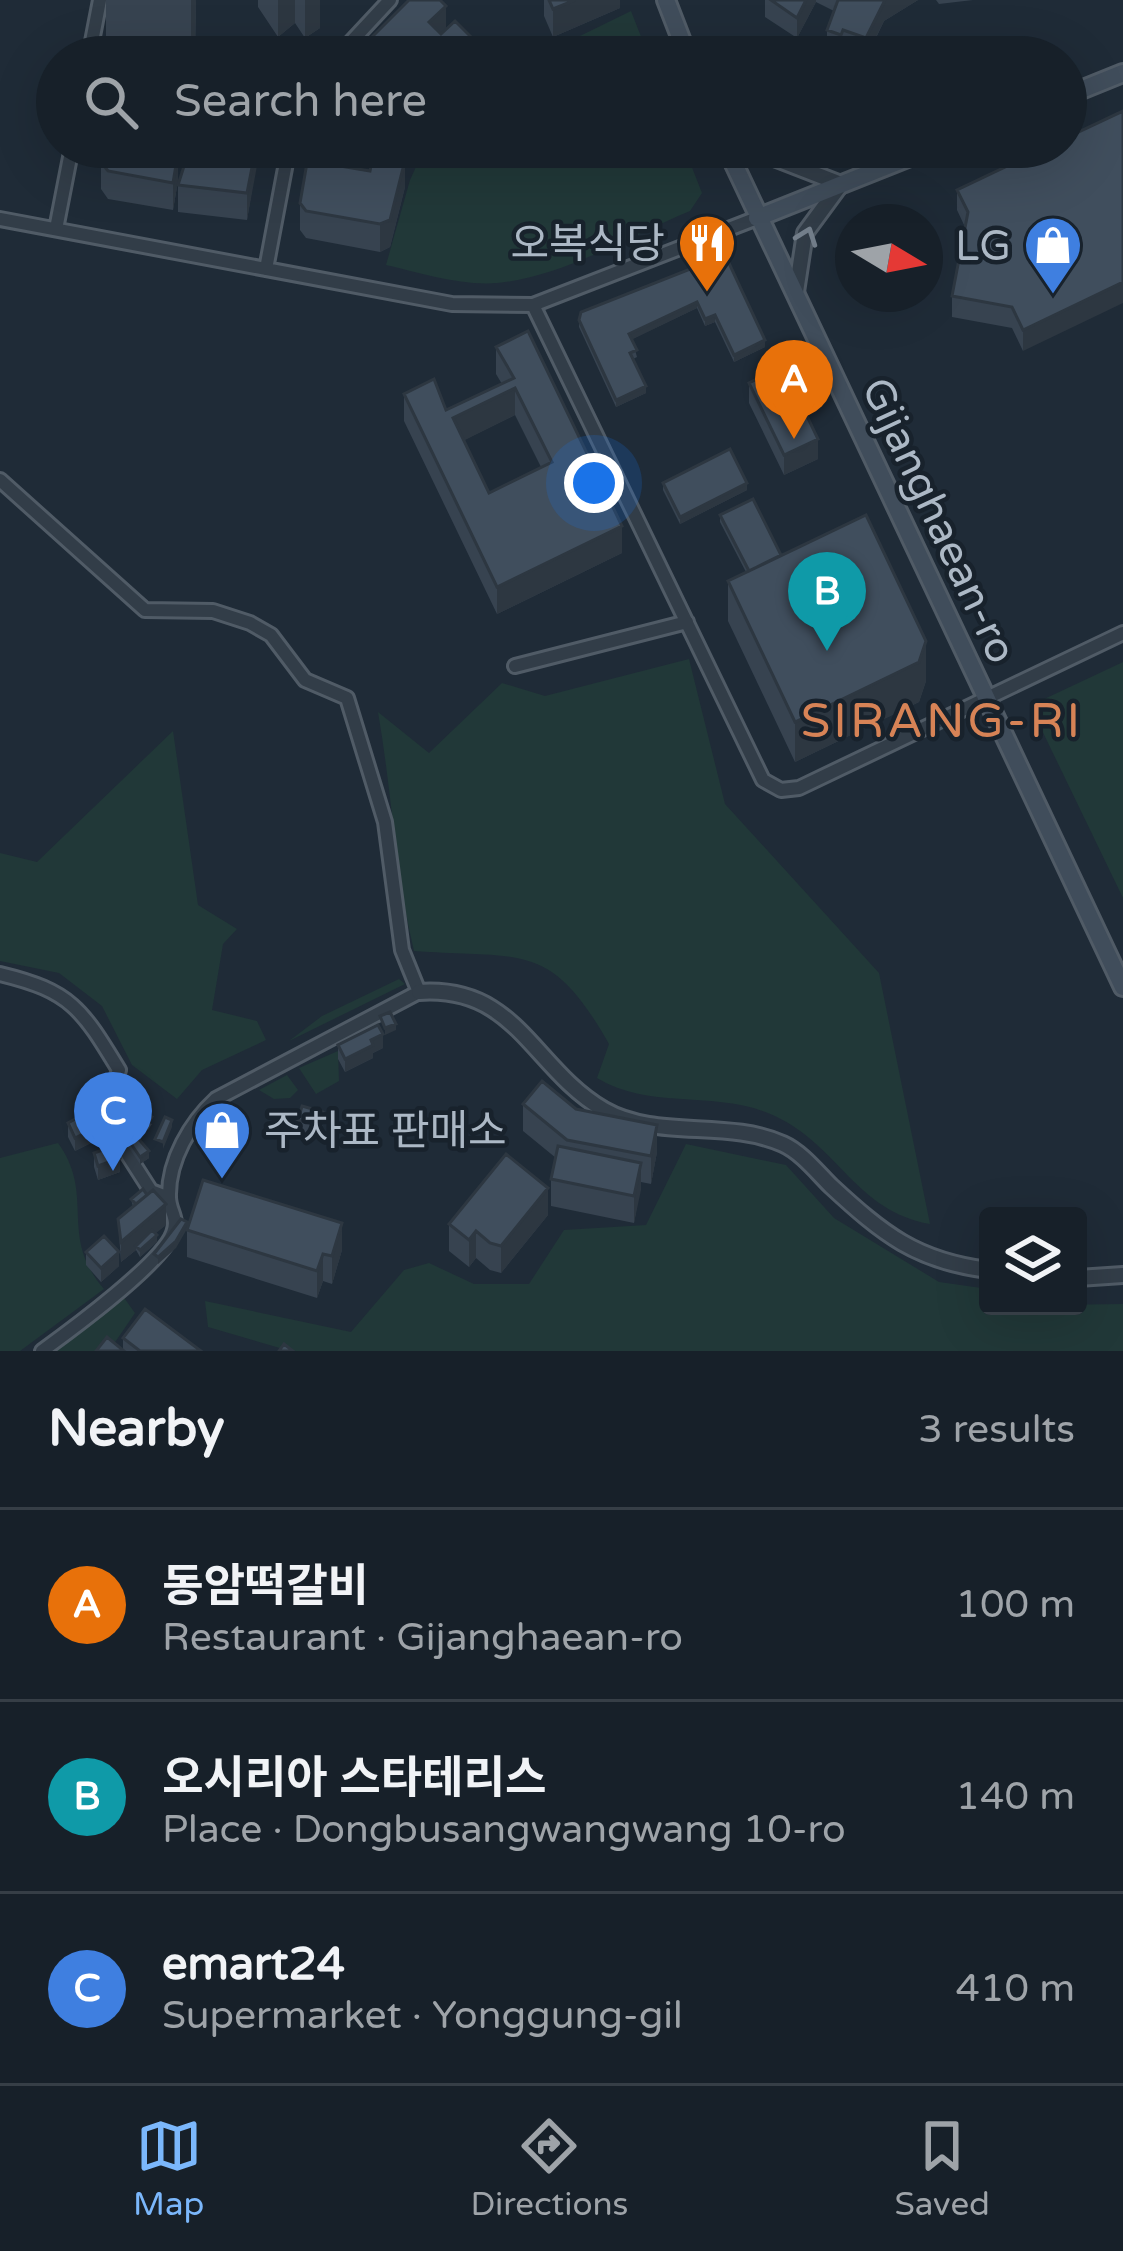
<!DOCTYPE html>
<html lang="en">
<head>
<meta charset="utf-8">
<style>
  body { margin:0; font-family:"Varela Round","Noto Sans KR",sans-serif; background:#242d35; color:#f1f3f6 }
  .controls { position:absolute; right:36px; bottom:36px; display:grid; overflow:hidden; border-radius:12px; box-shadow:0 12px 48px #0002 }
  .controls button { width:108px; height:108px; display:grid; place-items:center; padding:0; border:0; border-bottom:3px solid #363e46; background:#172029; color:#f1f3f6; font:60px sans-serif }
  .compass { position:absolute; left:835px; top:204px; width:108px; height:108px; border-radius:50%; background:#172029; box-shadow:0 12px 48px #0002; rotate:100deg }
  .you { position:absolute; left:594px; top:483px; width:42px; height:42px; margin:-30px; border:9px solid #fff; border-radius:50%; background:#1a73e8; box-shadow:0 0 0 18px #1a73e833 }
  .badge { display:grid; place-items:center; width:78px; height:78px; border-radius:50%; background:#7bb7fb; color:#fff; font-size:39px; font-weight:700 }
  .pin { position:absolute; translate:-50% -99px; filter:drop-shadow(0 3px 6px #0008) }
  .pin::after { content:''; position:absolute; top:63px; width:42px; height:36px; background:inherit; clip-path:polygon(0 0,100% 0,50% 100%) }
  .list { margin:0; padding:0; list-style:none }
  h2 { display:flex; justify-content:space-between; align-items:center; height:156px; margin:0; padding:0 48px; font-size:51px }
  h2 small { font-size:39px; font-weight:400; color:#9ea3a8 }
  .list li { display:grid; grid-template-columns:78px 1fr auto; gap:36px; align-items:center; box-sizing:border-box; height:192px; padding:0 48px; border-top:3px solid #363e46 }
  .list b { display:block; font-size:45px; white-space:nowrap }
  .list p { margin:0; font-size:39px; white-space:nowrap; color:#9ea3a8 }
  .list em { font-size:39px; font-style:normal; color:#9ea3a8 }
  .icon { flex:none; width:66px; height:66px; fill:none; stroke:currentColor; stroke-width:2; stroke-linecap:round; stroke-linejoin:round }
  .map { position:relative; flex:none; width:1123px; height:1351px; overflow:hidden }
  .search { position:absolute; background:#172029; box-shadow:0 12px 48px #0002; left:36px; right:36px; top:36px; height:132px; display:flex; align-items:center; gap:30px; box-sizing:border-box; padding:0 42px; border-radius:66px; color:#9ea3a8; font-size:45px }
  .sheet { height:732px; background:#172029 }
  nav { display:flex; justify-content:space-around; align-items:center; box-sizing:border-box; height:168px; border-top:3px solid #363e46; background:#172029; font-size:33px; color:#9ea3a8 }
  nav a { display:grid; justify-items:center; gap:6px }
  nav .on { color:#7bb7fb }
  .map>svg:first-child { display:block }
  .green { fill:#213838 }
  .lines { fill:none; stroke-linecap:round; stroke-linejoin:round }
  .minor-casing { stroke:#505b66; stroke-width:18 }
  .tertiary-casing { stroke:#505b66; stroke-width:20 }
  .secondary-casing { stroke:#505b66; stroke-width:22 }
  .minor { stroke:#323d48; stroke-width:12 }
  .tertiary { stroke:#323d48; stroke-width:14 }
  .secondary { stroke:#404d5b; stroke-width:16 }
  .wall { fill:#374350; fill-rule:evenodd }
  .shaded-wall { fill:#2d3741 }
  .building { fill:#404e5d; stroke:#2d3741; stroke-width:3; fill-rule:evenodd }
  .oneway { stroke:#75818d }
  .labels { text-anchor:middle; stroke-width:9; stroke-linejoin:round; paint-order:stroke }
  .poi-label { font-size:42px; fill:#acb8c5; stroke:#18222c; text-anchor:end }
  .street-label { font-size:42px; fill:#acb8c5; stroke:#18222c }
  .quarter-label { font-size:48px; letter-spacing:3px; fill:#d78356; stroke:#18222c }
</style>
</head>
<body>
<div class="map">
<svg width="1123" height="1351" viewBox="0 0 1123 1351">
  <rect width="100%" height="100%" fill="#1f2b37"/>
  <path class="green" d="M 631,11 L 649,57 L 537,57 Z
    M 425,147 L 684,147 L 702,193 L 690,211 C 630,236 562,277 497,283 C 461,286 421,273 386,265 L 410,180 Z
    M 689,659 L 725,804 L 879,973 L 930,1224 C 856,1211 839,1146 775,1116 C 718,1089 651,1111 597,1078 L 609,1044 C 550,940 523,959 414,951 C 395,872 392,792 378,712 L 429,753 L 502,683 L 545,696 Z
    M 1123,662 L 1123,898 L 1036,718 L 1040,701 Z
    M 173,731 L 198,905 L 237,929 L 223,944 L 212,1010 L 257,1021 L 266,1040 L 202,1070 L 177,1099 L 132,1065 L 102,1006 L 59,973 L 0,961 L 0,853 L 37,862 Z
    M 399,979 L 405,984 L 289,1041 L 322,1016 Z
    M 338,1051 L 339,1081 L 316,1094 L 299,1068 Z
    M 287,1075 L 298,1090 L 290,1098 L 274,1099 L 259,1090 Z
    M 58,1143 C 96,1195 58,1236 104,1289 L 20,1351 L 0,1351 L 0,1158 Z
    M 686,1144 L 786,1165 L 834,1218 L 939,1282 L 988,1289 L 988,1306 L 1123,1304 L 1123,1351 L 290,1351 L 208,1327 L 205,1301 L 351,1332 L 404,1270 L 429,1263 L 474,1284 L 529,1284 L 564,1230 L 646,1225 Z
    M 122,1295 L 135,1313 L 109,1351 L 52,1351 Z"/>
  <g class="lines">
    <g class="minor-casing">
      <path id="minor" d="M 89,57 L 100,0
        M 337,57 L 390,0
        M 0,219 L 452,304 L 533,305 L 757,218
        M 56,229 L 72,147
        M 266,269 L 289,147
        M 533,305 L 763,780 L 781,790 L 799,788 L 1123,633
        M 0,480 L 145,610 L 213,611 L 250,623 L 271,635 L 305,680 L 347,698 L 385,822 L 402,950 L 419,992 L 216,1099 C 191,1122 168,1160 169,1197 C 169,1211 179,1218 173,1233 C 162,1263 71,1330 42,1351
        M 515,666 L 687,622
        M 0,974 C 71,991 82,1009 119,1070 L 103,1116 L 151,1191 L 169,1198"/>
    </g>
    <g class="tertiary-casing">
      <path id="tertiary" d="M 746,147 L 841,184 L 805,233 L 796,292
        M 419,992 C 517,985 532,1068 604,1110 C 656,1140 728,1119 783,1144 C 801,1152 817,1172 831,1186 C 883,1234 916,1261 988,1270
        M 1078,1278 L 1123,1275"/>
    </g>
    <g class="secondary-casing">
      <path id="secondary" d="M 666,0 L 688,57
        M 1066,96 L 1123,73
        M 726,147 L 1123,987
        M 757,218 L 935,147"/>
    </g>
    <use href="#minor" class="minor"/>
    <use href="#tertiary" class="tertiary"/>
    <use href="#secondary" class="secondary"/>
  </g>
  <path class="wall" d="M 106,0 L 196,0 L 195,57 L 106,57 Z
    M 258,0 L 320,0 L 320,28 L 305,38 L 295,23 L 278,37 L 258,7 Z
    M 544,0 L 620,0 L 620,8 L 553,37 L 544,16 Z
    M 765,0 L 918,0 L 884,21 L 867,57 L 843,51 L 841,56 L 827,50 L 827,30 L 834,11 L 816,2 L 797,38 L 765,17 Z
    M 936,0 L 973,0 L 939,4 Z
    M 446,29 L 482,57 L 363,57 L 363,46 Z
    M 186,147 L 259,147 L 247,220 L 178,212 L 178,185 L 186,162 Z
    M 1047,147 L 1023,351 L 1012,328 L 952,317 L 952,296 L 965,227 L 957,210 L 957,190 Z
    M 168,152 L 178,181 L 173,210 L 108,199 L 101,189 L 101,162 Z
    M 341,166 L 405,187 L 390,247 L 380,252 L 306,238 L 300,230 L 300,203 Z
    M 718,258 L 765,347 L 734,362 L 715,322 L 705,326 L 697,308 L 632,339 L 637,357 L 633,359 L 646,393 L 616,407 L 579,327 L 579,320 Z
    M 496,347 L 622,553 L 497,614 L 404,421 L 404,394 L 446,410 L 502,384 L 496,374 ZM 515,415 L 541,467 L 489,493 L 464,440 Z
    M 749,383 L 818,459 L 784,475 L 749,403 Z
    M 663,483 L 747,490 L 680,524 L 663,490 Z
    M 720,515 L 781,555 L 926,681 L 919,702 L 795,762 L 728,621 L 728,581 L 746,572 L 720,522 Z
    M 338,1045 L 383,1048 L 373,1053 L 373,1058 L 345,1072 L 338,1059 Z
    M 523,1104 L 576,1109 L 657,1152 L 651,1184 L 641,1182 L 634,1223 L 551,1206 L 551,1179 L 556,1158 L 523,1131 Z
    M 123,1107 L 127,1129 L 149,1158 L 140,1164 L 123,1139 L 123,1134 L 120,1133 Z
    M 131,1115 L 152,1124 L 148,1130 L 131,1122 Z
    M 298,1120 L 323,1125 L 319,1139 L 298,1133 Z
    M 68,1123 L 105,1136 L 75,1151 L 68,1137 Z
    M 94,1153 L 120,1172 L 98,1180 L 94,1167 Z
    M 131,1199 L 166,1225 L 155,1233 L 157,1242 L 140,1257 L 136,1250 L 121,1262 L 118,1219 L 133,1207 Z
    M 548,1215 L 501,1273 L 490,1270 L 476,1258 L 469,1267 L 449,1251 L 449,1224 Z
    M 187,1230 L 342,1250 L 332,1284 L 323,1281 L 317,1298 L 187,1257 Z
    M 86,1252 L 119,1266 L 101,1282 L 86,1265 Z
    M 123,1338 L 201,1351 L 96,1351 L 123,1350 Z"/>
  <path class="shaded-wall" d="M 191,0 L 196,0 L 195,57 L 191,57 Z
    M 278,0 L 295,0 L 295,23 L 278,37 Z
    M 305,0 L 320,0 L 320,28 L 305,38 Z
    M 575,0 L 620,0 L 620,8 L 553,37 L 553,9 Z
    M 806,0 L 816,0 L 816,2 L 797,38 L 797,18 Z
    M 884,0 L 918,0 L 884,21 L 866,57 L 866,38 Z
    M 446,6 L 446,33 L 429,49 L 429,22 Z
    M 256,147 L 259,147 L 259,155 L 247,220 L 247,193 Z
    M 178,153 L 178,181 L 173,210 L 173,183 Z
    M 405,160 L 405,187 L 390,247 L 380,252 L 380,224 Z
    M 1123,282 L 1123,303 L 1023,351 L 1023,330 Z
    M 697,302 L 697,308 L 629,341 L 629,334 Z
    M 715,315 L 715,322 L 705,326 L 705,319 Z
    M 765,340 L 765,347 L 734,362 L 734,355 Z
    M 646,386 L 646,393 L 616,407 L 616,400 Z
    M 515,388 L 515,415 L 453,446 L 453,418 Z
    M 818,439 L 818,459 L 784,475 L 784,455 Z
    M 747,483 L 747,490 L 680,524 L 680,517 Z
    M 622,526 L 622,553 L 497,614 L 497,587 Z
    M 926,641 L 926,681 L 919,702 L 795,762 L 795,722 Z
    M 396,1024 L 396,1030 L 385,1035 L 385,1028 Z
    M 383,1034 L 383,1048 L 373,1053 L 373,1058 L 345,1072 L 345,1059 L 371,1040 Z
    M 172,1120 L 172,1127 L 163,1149 L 163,1142 Z
    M 105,1123 L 105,1136 L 75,1151 L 75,1138 Z
    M 657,1125 L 657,1152 L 651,1184 L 651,1156 Z
    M 149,1151 L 149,1158 L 140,1164 L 140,1157 Z
    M 120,1158 L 120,1172 L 98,1180 L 98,1166 Z
    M 641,1163 L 641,1190 L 634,1223 L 634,1196 Z
    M 548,1188 L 548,1215 L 501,1273 L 501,1246 Z
    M 166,1204 L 166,1225 L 138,1248 L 136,1246 L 136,1250 L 121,1262 L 121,1242 Z
    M 187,1222 L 187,1229 L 176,1248 L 158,1264 L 158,1257 Z
    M 342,1223 L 342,1250 L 332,1284 L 332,1256 Z
    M 476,1231 L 476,1258 L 469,1267 L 469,1240 Z
    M 157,1235 L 157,1242 L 140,1257 L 140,1250 Z
    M 119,1252 L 119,1266 L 101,1282 L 101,1268 Z
    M 323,1254 L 323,1281 L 317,1298 L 317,1271 Z"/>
  <path class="building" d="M 409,0 L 440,0 L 446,6 L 429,22 L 441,34 L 455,21 L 482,48 L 473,57 L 413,57 L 404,48 L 394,57 L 374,57 L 363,46 Z
    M 549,0 L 575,0 L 553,9 Z
    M 771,0 L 806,0 L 797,18 Z
    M 838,0 L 885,0 L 866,38 L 843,30 L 841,35 L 827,30 Z
    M 1123,111 L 1123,282 L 1023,330 L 1012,307 L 952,296 L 968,212 L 957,190 L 1047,147 L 1066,147 L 1066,138 Z
    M 104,147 L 163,147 L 163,151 L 178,153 L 173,183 L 108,171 L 101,162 Z
    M 190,147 L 256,147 L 247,193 L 178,185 Z
    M 309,151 L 341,157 L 340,166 L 370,171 L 373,156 L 405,160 L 390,220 L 380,224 L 306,211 L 300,203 Z
    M 718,258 L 728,261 L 765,340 L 734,355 L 715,315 L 705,319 L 697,302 L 629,334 L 637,350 L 630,353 L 646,386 L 616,400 L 579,320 L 581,312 Z
    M 528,331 L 622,526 L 497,587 L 404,394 L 434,379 L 446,410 L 514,378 L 496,347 ZM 515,388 L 552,462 L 489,493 L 453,418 Z
    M 783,366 L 818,439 L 784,455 L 749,383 Z
    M 730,449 L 747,483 L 680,517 L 663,483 Z
    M 753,499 L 781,555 L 749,571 L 720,515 Z
    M 866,515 L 926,641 L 919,662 L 795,722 L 728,581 Z
    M 390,1012 L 396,1024 L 385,1028 L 380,1016 Z
    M 378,1025 L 383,1034 L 371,1040 L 373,1045 L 345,1059 L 338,1045 Z
    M 542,1081 L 576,1109 L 657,1125 L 651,1156 L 567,1140 L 523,1104 Z
    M 302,1106 L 323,1112 L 319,1126 L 298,1120 Z
    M 97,1107 L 105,1123 L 75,1138 L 68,1123 Z
    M 123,1107 L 129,1107 L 126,1127 L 120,1126 Z
    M 134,1108 L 152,1117 L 148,1124 L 131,1115 Z
    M 165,1117 L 172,1120 L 163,1142 L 155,1139 Z
    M 129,1128 L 149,1151 L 140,1157 L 123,1132 Z
    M 116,1145 L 120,1158 L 98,1166 L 94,1153 Z
    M 558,1146 L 641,1163 L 634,1196 L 551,1179 Z
    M 506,1154 L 548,1188 L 501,1246 L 490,1243 L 476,1231 L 469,1240 L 449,1224 Z
    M 203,1180 L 342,1223 L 332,1256 L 323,1254 L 317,1271 L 187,1230 Z
    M 143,1189 L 147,1195 L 136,1204 L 131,1199 Z
    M 153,1190 L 166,1204 L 121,1242 L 118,1219 Z
    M 181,1219 L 187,1222 L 176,1241 L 158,1257 L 154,1254 Z
    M 152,1230 L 157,1235 L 140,1250 L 136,1246 Z
    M 104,1236 L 119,1252 L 101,1268 L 86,1252 Z
    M 145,1309 L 201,1351 L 140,1351 L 123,1338 Z
    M 107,1337 L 124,1351 L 96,1351 Z
    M 284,1344 L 293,1351 L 279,1351 Z"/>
  <defs><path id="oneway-chevron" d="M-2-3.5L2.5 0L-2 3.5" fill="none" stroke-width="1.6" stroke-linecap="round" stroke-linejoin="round" transform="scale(3)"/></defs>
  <use class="oneway" href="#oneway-chevron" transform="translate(807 236) rotate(-70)"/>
  <defs>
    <g id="restaurant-pin" transform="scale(3)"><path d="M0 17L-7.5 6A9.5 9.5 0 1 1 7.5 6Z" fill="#e8710a" stroke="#18222c"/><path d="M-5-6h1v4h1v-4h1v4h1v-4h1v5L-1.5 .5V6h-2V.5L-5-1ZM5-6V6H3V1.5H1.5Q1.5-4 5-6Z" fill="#fff"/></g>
    <g id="shop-pin" transform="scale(3)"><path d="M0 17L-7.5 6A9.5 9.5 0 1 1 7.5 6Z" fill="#3f7fe0" stroke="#18222c"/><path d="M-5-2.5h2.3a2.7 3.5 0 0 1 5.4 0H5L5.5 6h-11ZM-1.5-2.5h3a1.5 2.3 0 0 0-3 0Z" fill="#fff"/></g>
  </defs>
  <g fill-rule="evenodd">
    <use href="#restaurant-pin" x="707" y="243"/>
    <use href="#shop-pin" x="1053" y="245"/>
    <use href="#shop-pin" x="222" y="1130"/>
  </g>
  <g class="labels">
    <g class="poi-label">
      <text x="665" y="258">오복식당</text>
      <text x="1011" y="260">LG</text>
      <text x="264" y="1145" text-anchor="start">주차표 판매소</text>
    </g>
    <g class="street-label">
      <text transform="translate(940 520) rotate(65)" y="15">Gijanghaean-ro</text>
    </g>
    <g class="quarter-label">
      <text x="942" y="737">SIRANG-RI</text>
    </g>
  </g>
</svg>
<div class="controls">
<button><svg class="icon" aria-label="layers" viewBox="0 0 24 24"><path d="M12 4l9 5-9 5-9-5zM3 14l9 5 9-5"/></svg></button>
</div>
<svg class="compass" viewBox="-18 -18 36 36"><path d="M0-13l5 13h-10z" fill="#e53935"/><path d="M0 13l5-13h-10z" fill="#9ea3a8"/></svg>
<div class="you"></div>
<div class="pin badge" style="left:794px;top:439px;background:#e8710a">A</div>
<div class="pin badge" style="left:827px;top:651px;background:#0f9aa8">B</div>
<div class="pin badge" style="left:113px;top:1171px;background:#3f7fe0">C</div>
<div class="search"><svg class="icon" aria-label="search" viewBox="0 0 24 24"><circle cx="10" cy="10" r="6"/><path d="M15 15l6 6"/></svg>Search here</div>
</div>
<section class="sheet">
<h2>Nearby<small>3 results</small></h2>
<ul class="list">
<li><span class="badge" style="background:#e8710a">A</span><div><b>동암떡갈비</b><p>Restaurant · Gijanghaean-ro</p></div><em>100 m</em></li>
<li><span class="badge" style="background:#0f9aa8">B</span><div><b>오시리아 스타테리스</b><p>Place · Dongbusangwangwang 10-ro</p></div><em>140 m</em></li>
<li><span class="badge" style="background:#3f7fe0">C</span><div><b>emart24</b><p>Supermarket · Yonggung-gil</p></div><em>410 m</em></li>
</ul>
</section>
<nav>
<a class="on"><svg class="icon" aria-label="map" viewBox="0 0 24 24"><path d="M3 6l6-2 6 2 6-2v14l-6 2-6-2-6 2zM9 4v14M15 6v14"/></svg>Map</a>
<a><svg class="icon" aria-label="directions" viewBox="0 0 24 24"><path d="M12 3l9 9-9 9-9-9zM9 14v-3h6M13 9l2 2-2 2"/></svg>Directions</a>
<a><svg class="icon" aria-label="saved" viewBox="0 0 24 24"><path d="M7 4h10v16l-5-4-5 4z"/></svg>Saved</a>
</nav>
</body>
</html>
